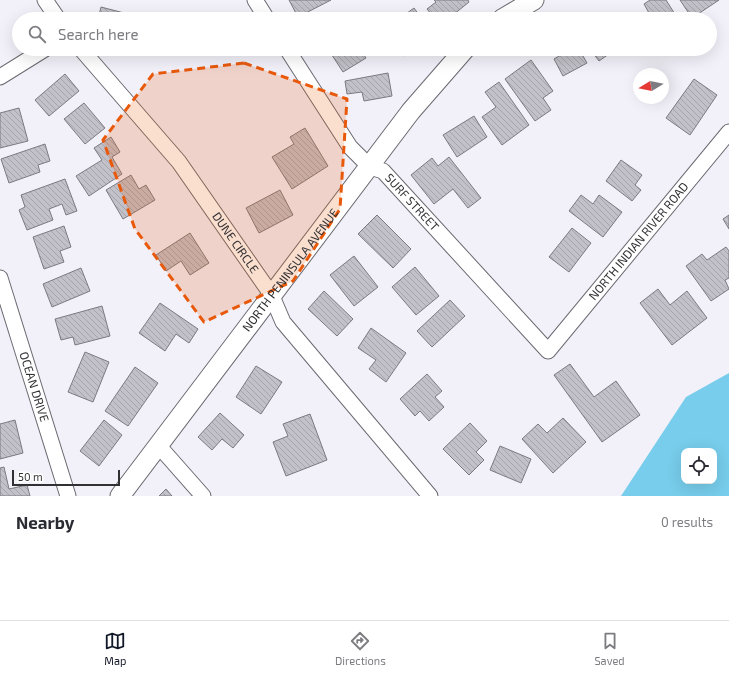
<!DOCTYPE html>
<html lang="en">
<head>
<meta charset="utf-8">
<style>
  body { margin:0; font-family:"Exo 2",sans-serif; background:#f2f2f3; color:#2b2b33 }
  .controls { position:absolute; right:12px; bottom:12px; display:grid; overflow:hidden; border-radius:8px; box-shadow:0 4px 16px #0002 }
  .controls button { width:36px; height:36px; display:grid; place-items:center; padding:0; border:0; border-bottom:1px solid #e1e1e2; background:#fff; color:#2b2b33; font:20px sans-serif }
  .compass { position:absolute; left:633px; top:68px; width:36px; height:36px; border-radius:50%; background:#fff; box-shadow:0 4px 16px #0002; rotate:260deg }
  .scale { position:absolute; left:12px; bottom:10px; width:108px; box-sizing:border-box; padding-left:4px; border:2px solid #313033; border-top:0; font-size:11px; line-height:14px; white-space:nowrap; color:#313033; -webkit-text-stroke:3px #fff; paint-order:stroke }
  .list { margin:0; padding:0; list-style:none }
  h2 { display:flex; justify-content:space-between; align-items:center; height:52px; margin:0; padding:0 16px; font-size:17px }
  h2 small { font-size:13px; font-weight:400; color:#7c7c81 }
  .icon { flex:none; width:22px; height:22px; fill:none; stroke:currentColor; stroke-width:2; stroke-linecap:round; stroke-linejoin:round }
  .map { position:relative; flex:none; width:729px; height:496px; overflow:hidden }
  .search { position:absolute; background:#fff; box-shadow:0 4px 16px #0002; left:12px; right:12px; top:12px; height:44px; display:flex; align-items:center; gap:10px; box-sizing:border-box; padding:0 14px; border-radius:22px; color:#7c7c81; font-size:15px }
  .sheet { height:124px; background:#fff }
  nav { display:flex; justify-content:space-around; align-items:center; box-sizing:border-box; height:56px; border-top:1px solid #e1e1e2; background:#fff; font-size:11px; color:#7c7c81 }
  nav a { display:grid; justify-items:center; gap:2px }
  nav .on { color:#111827 }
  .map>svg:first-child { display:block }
  .water { fill:#77cdeb; fill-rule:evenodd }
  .building { fill:url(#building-back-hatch); stroke:#7b7a81 }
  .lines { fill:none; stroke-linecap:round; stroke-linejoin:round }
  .minor-casing { stroke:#6b6970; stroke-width:17 }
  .tertiary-casing { stroke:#6b6970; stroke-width:21 }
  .minor { stroke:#fff; stroke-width:15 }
  .tertiary { stroke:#fff; stroke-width:19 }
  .marked { fill:#e8590c; fill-opacity:0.2; stroke:#e8590c; stroke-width:3; stroke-dasharray:8 5; stroke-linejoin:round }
  .labels { text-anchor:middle; stroke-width:3; stroke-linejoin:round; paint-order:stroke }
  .street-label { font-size:12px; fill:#313033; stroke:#fff }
</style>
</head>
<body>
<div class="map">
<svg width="729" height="496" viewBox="0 0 729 496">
  <defs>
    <pattern id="building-back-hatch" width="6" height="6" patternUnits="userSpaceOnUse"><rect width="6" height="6" fill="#c2c0c8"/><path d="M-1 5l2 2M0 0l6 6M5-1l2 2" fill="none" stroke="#a7a5ac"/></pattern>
  </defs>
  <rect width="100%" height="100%" fill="#f2f1f9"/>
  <path class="water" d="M 729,373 L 729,496 L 621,496 L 686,397 ZM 684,451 L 714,451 L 714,481 L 684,481 Z"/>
  <path class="building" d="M 289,0 L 331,0 L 298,17 Z
    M 434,0 L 468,0 L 469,2 L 448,19 L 435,19 L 427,9 L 436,2 Z
    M 650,0 L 666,0 L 678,19 L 639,19 L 649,13 L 644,4 Z
    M 680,0 L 719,0 L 692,18 Z
    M 101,7 L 124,13 L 122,19 L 98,19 Z
    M 414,8 L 422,19 L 399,19 Z
    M 328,49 L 360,49 L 366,58 L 343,72 Z
    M 399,49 L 414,49 L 404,56 Z
    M 571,49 L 579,49 L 587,63 L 563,76 L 554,59 Z
    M 590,49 L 616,49 L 599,61 Z
    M 531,60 L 553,91 L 543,98 L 551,110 L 535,121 L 505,79 Z
    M 388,73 L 392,96 L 364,101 L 362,92 L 347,94 L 345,81 Z
    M 65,74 L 79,91 L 49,116 L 35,100 Z
    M 694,79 L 717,95 L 690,135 L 666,118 Z
    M 499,82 L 529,125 L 502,145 L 482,117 L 496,107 L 485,92 Z
    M 84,103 L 105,128 L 85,144 L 64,119 Z
    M 19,108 L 28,141 L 0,148 L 0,113 Z
    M 474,116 L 487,137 L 457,157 L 443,135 Z
    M 305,128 L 328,166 L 292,189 L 272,157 L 294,144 L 290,137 Z
    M 111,137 L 120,152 L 112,157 L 122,174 L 89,196 L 76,176 L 102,160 L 94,148 Z
    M 45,144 L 50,161 L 38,165 L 40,172 L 9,183 L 1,159 Z
    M 449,157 L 481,198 L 468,208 L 453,189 L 434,204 L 411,175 L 432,158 L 438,166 Z
    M 621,160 L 642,175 L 635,185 L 641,190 L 632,201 L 606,181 Z
    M 131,175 L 139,189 L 146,185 L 155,200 L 123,219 L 106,190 Z
    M 65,179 L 77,211 L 66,215 L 62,204 L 49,209 L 53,220 L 27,230 L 19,210 L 25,207 L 21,195 Z
    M 280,190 L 293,215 L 259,233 L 246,208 Z
    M 581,195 L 593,204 L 599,195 L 622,212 L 603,237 L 569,211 Z
    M 377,215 L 411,249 L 393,268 L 358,234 Z
    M 729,215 L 729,229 L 723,219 Z
    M 64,226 L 71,247 L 60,251 L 64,262 L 44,269 L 33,237 Z
    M 572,228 L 591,243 L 569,272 L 549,257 Z
    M 190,233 L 209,263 L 190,275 L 181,261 L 166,271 L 156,255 Z
    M 726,247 L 729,251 L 729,278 L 725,280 L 729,289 L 711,301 L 686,266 L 702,254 L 707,260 Z
    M 354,256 L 378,287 L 354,306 L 330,275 Z
    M 415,267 L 439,296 L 416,315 L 392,287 Z
    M 81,268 L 90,291 L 52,307 L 43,284 Z
    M 658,289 L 670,305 L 687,291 L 707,318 L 672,345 L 640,303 Z
    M 324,291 L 353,319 L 337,336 L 308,309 Z
    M 450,300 L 465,316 L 432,347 L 417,331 Z
    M 160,303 L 198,329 L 189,343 L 176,334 L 165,351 L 139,333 Z
    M 102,306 L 110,336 L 75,345 L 73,337 L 61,340 L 55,319 Z
    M 371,328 L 406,353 L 386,382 L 369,369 L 376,360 L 358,348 Z
    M 85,352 L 109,362 L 93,402 L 68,392 Z
    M 570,364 L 594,397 L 616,381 L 640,415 L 602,442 L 554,375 Z
    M 256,366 L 282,382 L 261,414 L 236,397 Z
    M 135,367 L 158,383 L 128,426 L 105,411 Z
    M 427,374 L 442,391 L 435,397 L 444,407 L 429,421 L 420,411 L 415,416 L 400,399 Z
    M 220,413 L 244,435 L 233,448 L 222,439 L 212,450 L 198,437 Z
    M 310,414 L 327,460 L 286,476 L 273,442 L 288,436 L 283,424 Z
    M 563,418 L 586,442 L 553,473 L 522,439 L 538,424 L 547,433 Z
    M 15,420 L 23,453 L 0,459 L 0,424 Z
    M 104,420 L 122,435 L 99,466 L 80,451 Z
    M 470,423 L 487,441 L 476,452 L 484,460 L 469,475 L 443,449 Z
    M 500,446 L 531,459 L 521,483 L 490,470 Z
    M 4,467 L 9,489 L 27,485 L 30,496 L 0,496 L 0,468 Z
    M 166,489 L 172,496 L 159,496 Z"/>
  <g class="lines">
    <g class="minor-casing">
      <g id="minor">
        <path d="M 45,0 L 58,19"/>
        <path d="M 255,0 L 267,19"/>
        <path id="s1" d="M 81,49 L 179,162 L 271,294 L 283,322 L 430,496"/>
        <path id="s2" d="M 287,49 L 350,147 L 370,167 L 383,171 L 548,351 L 729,132"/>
        <path d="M 0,77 L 45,49"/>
        <path id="s3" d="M 0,278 L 68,496"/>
        <path d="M 158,445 L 203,496"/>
      </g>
    </g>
    <g class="tertiary-casing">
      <g id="tertiary">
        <path d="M 502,19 L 534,0"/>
        <path id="s4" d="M 120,496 L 411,111 L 465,49"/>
      </g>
    </g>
    <use href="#minor" class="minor"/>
    <use href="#tertiary" class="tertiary"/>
  </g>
  <path class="marked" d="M 244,63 L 347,99 L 340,209 L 293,281 L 204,322 L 135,229 L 103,140 L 153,74 Z"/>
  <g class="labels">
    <g class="street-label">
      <text dy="4" stroke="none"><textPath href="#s2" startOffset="201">SURF STREET</textPath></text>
      <text dy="4" stroke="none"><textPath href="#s2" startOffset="545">NORTH INDIAN RIVER ROAD</textPath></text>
      <text dy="4" stroke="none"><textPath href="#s1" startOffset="248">DUNE CIRCLE</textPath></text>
      <text dy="4" stroke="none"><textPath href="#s4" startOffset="283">NORTH PENINSULA AVENUE</textPath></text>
      <text dy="4" stroke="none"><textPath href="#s3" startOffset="114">OCEAN DRIVE</textPath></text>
    </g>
  </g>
</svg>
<div class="controls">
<button><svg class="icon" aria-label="locate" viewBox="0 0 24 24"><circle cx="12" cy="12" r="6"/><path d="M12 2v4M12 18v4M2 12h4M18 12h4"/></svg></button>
</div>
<svg class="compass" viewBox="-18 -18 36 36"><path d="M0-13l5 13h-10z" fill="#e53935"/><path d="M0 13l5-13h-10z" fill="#7c7c81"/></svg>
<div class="scale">50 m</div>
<div class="search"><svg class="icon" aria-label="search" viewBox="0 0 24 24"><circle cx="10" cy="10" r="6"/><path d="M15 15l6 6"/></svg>Search here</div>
</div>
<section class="sheet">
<h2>Nearby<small>0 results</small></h2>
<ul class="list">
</ul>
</section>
<nav>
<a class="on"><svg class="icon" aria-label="map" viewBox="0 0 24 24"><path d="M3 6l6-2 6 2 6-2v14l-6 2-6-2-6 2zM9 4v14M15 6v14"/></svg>Map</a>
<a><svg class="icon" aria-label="directions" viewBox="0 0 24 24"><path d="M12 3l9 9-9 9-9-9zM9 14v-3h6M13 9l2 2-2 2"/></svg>Directions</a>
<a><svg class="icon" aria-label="saved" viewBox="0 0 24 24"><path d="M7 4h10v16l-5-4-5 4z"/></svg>Saved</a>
</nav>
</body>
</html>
